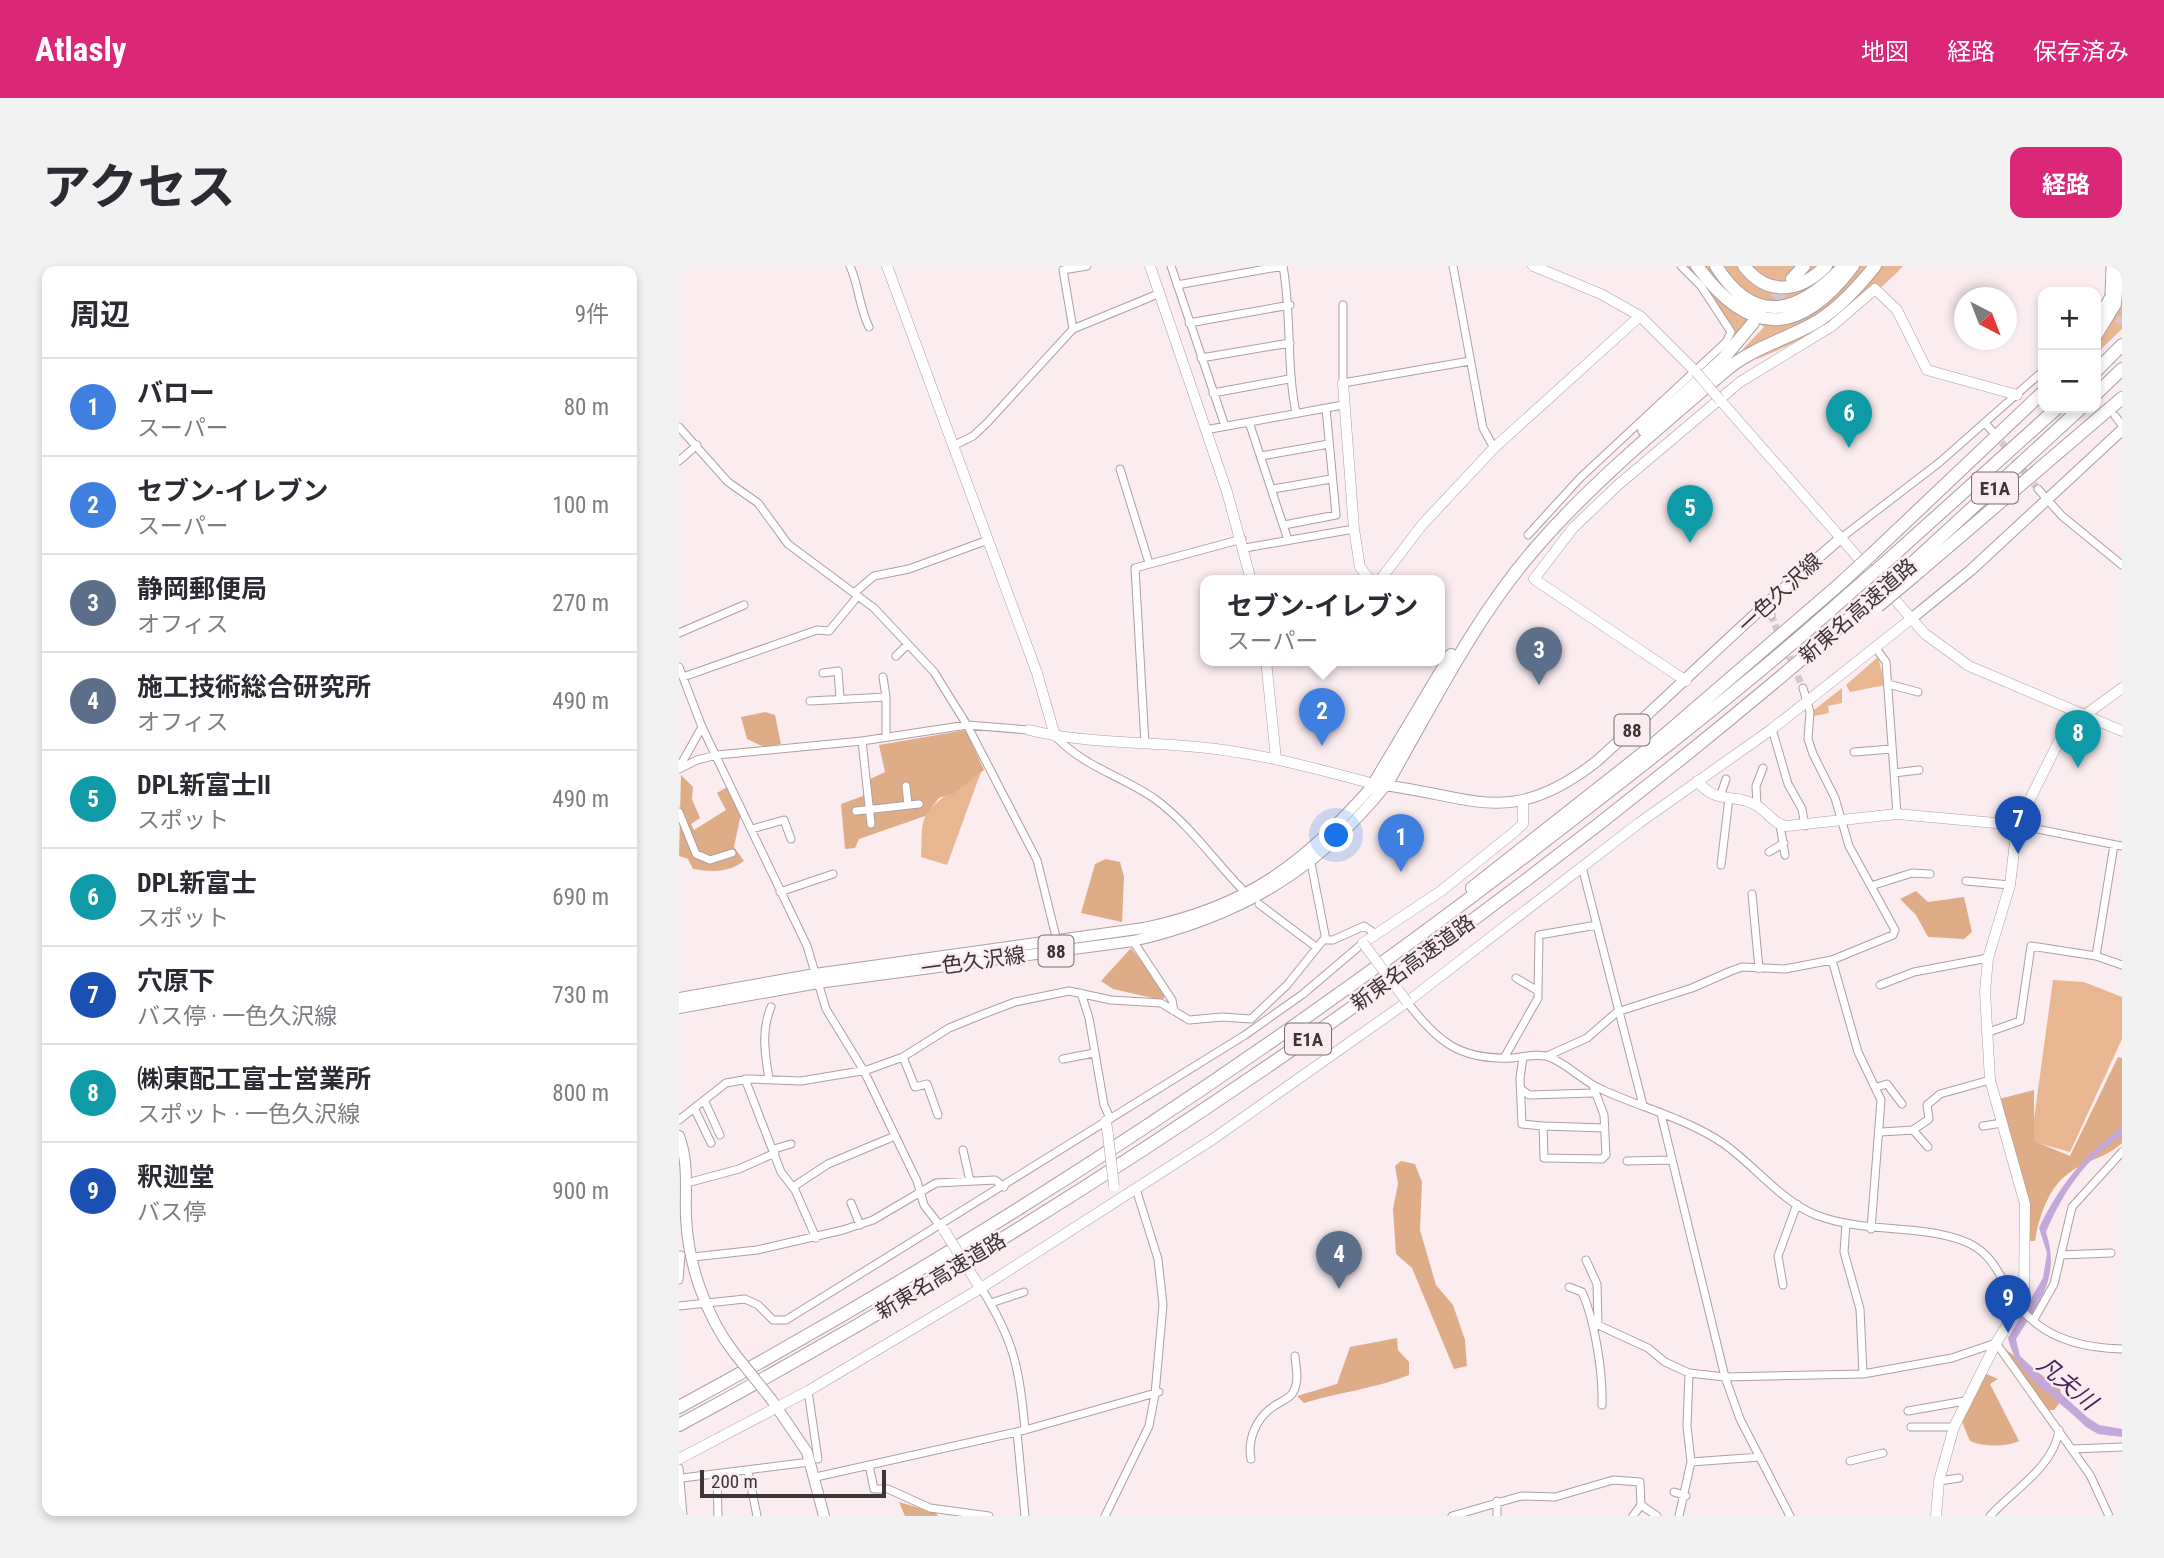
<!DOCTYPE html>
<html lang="ja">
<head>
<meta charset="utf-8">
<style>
  body { margin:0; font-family:"Roboto Condensed","Noto Sans JP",sans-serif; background:#f2f2f3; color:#2b2b33 }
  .controls { position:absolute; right:21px; top:21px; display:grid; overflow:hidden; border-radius:14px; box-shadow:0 4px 10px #0003 }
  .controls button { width:63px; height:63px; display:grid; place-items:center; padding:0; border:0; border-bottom:2px solid #e1e1e2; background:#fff; color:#2b2b33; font:35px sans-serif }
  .compass { position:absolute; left:1275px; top:21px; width:63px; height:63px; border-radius:50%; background:#fff; box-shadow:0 4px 10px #0003; rotate:138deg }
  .scale { position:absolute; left:21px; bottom:18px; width:186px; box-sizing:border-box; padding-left:7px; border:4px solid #3b3536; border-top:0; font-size:19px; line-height:24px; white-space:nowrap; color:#3b3536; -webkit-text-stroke:5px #fbecef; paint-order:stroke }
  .you { position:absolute; left:658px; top:570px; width:24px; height:24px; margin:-18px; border:5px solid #fff; border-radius:50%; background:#1a73e8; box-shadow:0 0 0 10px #1a73e833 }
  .badge { display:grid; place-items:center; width:46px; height:46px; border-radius:50%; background:#db2777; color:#fff; font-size:23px; font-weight:700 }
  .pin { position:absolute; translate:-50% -58px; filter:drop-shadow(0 2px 4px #0008) }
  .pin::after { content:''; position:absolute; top:37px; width:24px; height:21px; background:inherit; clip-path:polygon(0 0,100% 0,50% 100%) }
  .popup { position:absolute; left:521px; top:309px; width:245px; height:91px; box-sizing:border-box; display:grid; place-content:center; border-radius:14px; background:#fff; filter:drop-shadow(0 2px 5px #0005); font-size:23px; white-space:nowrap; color:#7c7c81 }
  .popup b { font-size:26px; color:#2b2b33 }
  .popup::after { content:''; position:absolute; left:50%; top:100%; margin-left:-14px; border:14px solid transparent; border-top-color:#fff }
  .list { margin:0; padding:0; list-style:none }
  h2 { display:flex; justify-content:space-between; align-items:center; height:91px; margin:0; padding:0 28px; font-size:30px }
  h2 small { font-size:23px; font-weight:400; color:#7c7c81 }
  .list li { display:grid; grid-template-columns:46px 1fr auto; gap:21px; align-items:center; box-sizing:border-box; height:98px; padding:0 28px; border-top:2px solid #e1e1e2 }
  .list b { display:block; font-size:26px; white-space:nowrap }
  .list p { margin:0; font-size:23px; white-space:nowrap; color:#7c7c81 }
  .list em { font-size:23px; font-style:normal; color:#7c7c81 }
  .map { position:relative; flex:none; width:1443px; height:1250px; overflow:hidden; border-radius:14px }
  header { display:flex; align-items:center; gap:42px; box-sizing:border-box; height:98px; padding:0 35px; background:#db2777; color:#fff }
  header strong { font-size:33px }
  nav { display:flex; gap:38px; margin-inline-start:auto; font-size:24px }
  .intro { display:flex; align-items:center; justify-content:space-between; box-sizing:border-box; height:168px; padding:0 42px }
  h1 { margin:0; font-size:49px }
  .button { padding:18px 32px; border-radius:14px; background:#db2777; color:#fff; font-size:24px; font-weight:700 }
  main { display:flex; gap:42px; padding:0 42px }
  aside { flex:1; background:#fff; border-radius:14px; box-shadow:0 4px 10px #0003 }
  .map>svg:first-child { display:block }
  .green { fill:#e8b792 }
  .forest { fill:#deac87 }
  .water { fill:#c5a8da }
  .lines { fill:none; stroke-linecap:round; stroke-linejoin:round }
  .street-tunnel { stroke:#d5c7ca; stroke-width:7; stroke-dasharray:7 3.5; stroke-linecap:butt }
  .highway-tunnel { stroke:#d5c7ca; stroke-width:12; stroke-dasharray:12 6; stroke-linecap:butt }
  .street-casing { stroke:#ad9fa1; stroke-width:9 }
  .secondary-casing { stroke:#ad9fa1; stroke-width:11 }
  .primary-casing { stroke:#ad9fa1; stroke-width:12 }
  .highway-casing { stroke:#ad9fa1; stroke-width:14 }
  .street { stroke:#fff; stroke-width:7 }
  .secondary { stroke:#fff; stroke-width:10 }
  .primary { stroke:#fff; stroke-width:10 }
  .highway { stroke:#fff; stroke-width:12 }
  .secondary-bridge-casing { stroke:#ad9fa1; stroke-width:11; stroke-linecap:butt }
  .primary-bridge-casing { stroke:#ad9fa1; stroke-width:12; stroke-linecap:butt }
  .highway-bridge-casing { stroke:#ad9fa1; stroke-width:14; stroke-linecap:butt }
  .secondary-bridge { stroke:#fff; stroke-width:10 }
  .primary-bridge { stroke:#fff; stroke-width:10 }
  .highway-bridge { stroke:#fff; stroke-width:12 }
  .labels { text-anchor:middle; stroke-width:5; stroke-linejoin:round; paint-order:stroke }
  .shield { fill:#fbecef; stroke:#756c6e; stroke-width:2 }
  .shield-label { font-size:19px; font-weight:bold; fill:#3b3536 }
  .street-label { font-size:21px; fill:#3b3536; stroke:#fbecef }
  .water-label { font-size:23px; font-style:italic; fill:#47225e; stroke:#fbecef }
</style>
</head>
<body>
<header>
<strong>Atlasly</strong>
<nav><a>地図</a><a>経路</a><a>保存済み</a></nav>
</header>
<div class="intro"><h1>アクセス</h1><a class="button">経路</a></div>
<main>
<aside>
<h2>周辺<small>9件</small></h2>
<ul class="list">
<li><span class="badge" style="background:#3f7fe0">1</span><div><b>バロー</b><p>スーパー</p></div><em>80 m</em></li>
<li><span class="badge" style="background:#3f7fe0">2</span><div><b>セブン-イレブン</b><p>スーパー</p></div><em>100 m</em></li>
<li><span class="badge" style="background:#5c6f8a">3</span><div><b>静岡郵便局</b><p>オフィス</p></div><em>270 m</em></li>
<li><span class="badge" style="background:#5c6f8a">4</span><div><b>施工技術総合研究所</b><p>オフィス</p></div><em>490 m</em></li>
<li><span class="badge" style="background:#0f9aa8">5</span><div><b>DPL新富士II</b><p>スポット</p></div><em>490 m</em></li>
<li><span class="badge" style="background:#0f9aa8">6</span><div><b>DPL新富士</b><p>スポット</p></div><em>690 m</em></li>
<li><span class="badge" style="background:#1a4fb4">7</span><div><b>穴原下</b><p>バス停 · 一色久沢線</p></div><em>730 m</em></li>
<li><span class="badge" style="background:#0f9aa8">8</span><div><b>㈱東配工富士営業所</b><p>スポット · 一色久沢線</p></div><em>800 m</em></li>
<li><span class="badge" style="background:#1a4fb4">9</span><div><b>釈迦堂</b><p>バス停</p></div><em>900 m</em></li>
</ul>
</aside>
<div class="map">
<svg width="1443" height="1250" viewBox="0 0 1443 1250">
  <rect width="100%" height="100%" fill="#fbecef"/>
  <path class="green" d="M 999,0 L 1224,0 C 1184,43 1132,71 1078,93 L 1064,83 L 1085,61 L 1077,54 L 1051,76 L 1052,66 L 1009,6 Z
    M 1443,33 L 1443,63 L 1417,88 L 1417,78 L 1424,71 Z
    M 1199,391 L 1206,419 L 1171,426 L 1167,419 Z
    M 1163,422 L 1163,437 L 1149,440 L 1150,447 L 1135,450 L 1135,444 Z
    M 302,506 L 268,599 L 242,591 C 243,579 241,562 246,551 C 252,535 286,518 302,506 Z
    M 1374,714 L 1405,716 L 1443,731 L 1443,773 L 1391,886 L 1352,875 Z"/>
  <path class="forest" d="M 86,446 L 96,449 L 102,478 L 85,481 L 68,473 L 62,451 Z
    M 287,464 L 305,504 L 275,527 L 260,532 L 246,550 L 180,573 L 176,582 L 166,583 L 162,538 L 184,530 L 187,515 L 206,506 L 200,479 Z
    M 2,509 L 14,521 L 13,533 L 21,552 L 12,558 L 15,564 L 47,544 L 38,527 L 48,521 L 62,548 L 55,581 L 65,595 C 49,607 33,606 14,603 L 9,593 L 0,590 Z
    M 427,593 L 441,596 L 445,611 L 443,656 L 402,647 L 416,598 Z
    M 1237,625 L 1249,636 L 1285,631 L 1293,666 L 1285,673 L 1249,671 L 1237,649 L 1221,633 Z
    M 452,682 L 489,729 L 482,734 L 434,723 L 422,715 Z
    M 1439,791 L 1443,792 L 1443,877 C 1427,892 1407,894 1390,907 C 1369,922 1360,951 1356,975 L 1351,975 L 1348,927 L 1320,833 L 1355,824 L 1355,875 L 1391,890 Z
    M 722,895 L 736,898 L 743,916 L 741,964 L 757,1019 L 774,1039 L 786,1074 L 788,1100 L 775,1103 L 733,1002 L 717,988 L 714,943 L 719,918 L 716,900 Z
    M 718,1072 L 719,1084 L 730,1096 L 730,1109 C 695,1123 660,1126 625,1137 L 618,1130 L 658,1118 L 671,1081 Z
    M 1326,1083 L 1381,1122 L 1383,1134 L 1375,1144 L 1368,1144 Z
    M 1305,1107 L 1319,1113 L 1311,1118 L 1340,1175 C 1327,1181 1304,1181 1291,1175 L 1283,1156 Z
    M 220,1236 L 257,1247 L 259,1250 L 226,1250 Z"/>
  <path class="water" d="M 1443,861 L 1443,870 C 1407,891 1383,928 1367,966 C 1382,1012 1360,1036 1337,1073 L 1341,1090 L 1408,1151 L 1420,1159 L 1443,1163 L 1443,1171 L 1419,1168 L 1407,1161 C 1380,1133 1337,1111 1329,1072 L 1364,1012 L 1368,987 L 1360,962 C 1380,920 1405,889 1443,861 Z"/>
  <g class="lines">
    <path class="street-tunnel" d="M 1429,47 L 1443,56
      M 1316,168 L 1359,223
      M 1092,349 L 1101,371
      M 1106,381 L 1124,422"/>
    <path class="highway-tunnel" d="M 1084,46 L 1111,16"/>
    <g class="street-casing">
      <path id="street" d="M 171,0 C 180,20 180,41 190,61
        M 492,0 L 546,160
        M 604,0 C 613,51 607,97 617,147
        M 774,0 L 804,162 L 815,182
        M 498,19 L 604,0
        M 664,39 L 664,117 L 791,95
        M 1417,52 L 1430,30 L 1431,0
        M 510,57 L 611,39
        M 394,63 L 384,4 L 408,0
        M 522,92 L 611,77
        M 534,127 L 610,113
        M 1436,150 L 1443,159
        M 570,156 L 609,274
        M 1306,157 L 1313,165
        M 0,161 L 49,216 L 79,237 L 109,278 L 195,342 L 255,406 L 288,459 L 358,594 L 378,675
        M 526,164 L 664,139
        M 274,180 L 294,170 L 308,157 L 394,63 L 479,28
        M 582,190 L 650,178
        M 0,195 L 18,179
        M 441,203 L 470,297
        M 594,223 L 652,213
        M 1359,223 L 1383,250 L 1443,299
        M 605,259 L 657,249 L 647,142
        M 849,269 L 901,212 L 1047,76 L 1052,66 L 1022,20 L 1002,0
        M 1162,272 L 1261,196 L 1364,105
        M 566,282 L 675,263
        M 175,327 L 195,310 L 230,303 L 309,274
        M 1086,339 L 1092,349
        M 0,367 L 65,339
        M 1196,381 L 1207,396 L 1218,548
        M 217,390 L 229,378
        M 0,401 L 23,461 L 128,680 L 147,743 L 185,805 L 238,915 L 245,939 L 261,960
        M 144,407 L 159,405 L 161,432
        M 4,411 L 138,364 L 150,365 L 179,330
        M 204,411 L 207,431
        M 1209,418 L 1239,426
        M 1124,422 L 1131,446 L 1129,473 L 1134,488 L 1156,532 L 1170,580 L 1216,664 L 1214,669 L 1153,694 L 1179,786 L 1202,834 L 1192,963
        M 131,435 L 207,431 L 207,471
        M 1093,463 L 1109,518 L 1123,543 L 1126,560
        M 376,470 C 405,501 443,510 476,533 C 509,557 534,593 562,622
        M 183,475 L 192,558
        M 466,478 L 456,302 L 563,273
        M 1175,486 L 1213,483
        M 0,502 L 23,461
        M 0,503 L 18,494 L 38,489 L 183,475 L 288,459 L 350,464
        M 1215,507 L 1240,504
        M 227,520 L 229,539
        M 1041,531 L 1047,513
        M 1078,540 L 1077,520 L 1084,502
        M 177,545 L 240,538
        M 0,546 L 17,588 L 31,594 L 53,587
        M 1101,559 L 1106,589
        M 1338,559 L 1443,580
        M 73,563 L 105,554 L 112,573
        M 1090,586 L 1105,577
        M 632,597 L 647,674 L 654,674 L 685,660 L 697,668
        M 1042,599 L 1050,532
        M 903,601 L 964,839
        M 1287,615 L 1331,619
        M 1192,620 L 1233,607 L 1251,608
        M 101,626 L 154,608
        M 1073,628 L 1080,703
        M 580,638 L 637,681
        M 454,675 L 493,734 L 495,745
        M 1417,690 L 1443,699
        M 1201,719 L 1235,706 L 1309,692
        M 859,725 L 860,669 L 918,659
        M 402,727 L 410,752 L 425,839 L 431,852
        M 728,736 C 759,776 780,794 833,792 C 844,791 860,787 870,791 C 889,798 904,816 924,824 C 963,842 1009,853 1045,878 C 1075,899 1102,935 1137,949 C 1184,967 1235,958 1282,974 C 1312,984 1319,1007 1334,1031 C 1357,1070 1400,1082 1443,1083
        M 1307,767 L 1341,755 L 1352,680 L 1417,690 L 1435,579
        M 868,790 L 908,772 L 938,746 L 1013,722 L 1052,705 L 1063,701 L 1106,703 L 1153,694
        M 224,791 L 236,821 L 248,818 L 259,849
        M 844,791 L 841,812 L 843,858 L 864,860 L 865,892 L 923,893 L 927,889 L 925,849 L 914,820
        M 825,792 L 859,732 L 859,725 L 837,712
        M 384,793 L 415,787
        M 66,813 L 102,906 L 116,924 L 137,972
        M 90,813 C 86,788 82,765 92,741
        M 1198,821 L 1208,818 L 1223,838
        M 842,823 L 850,829 L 914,827
        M 26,836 L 41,869
        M 16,844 L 32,877
        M 982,848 L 1046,1111 L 1061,1153 L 1111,1250
        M 0,854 L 47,817 L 70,813 L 122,815 L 188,804 L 224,791 L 270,762 L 302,749 L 336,736 L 390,725 L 432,734 L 482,737 L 510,754 L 543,751 L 572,753 L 608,719 L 645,673
        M 864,860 L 926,862
        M 1304,860 L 1323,857
        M 1234,864 L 1249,881
        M 1202,866 L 1234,864 L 1250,853 L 1248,839 L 1261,828 L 1311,814
        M 95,883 L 112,878
        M 284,884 L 291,915
        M 948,895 L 992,894
        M 8,917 L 60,903 L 96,887
        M 114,921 L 149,898 L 216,870
        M 172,937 L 181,959
        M 1167,958 L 1165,986 L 1181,1043 L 1184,1108
        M 1382,989 L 1432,987
        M 14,991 L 78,984 L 164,964 L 194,954 L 257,917 L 316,914 L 325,921
        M 907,994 L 918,1018 L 919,1059 L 969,1082 L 986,1096 L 1010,1107 L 1046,1111 L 1184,1108 L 1273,1092 L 1317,1077 L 1411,1209 L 1430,1250
        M 0,1014 L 2,989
        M 1104,1019 L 1099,990 L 1118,938
        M 890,1021 L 903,1026 C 916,1055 924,1107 923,1139
        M 302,1022 C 335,1074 341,1104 346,1164
        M 312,1037 L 345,1026
        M 0,1040 L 66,1033 L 79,1039 L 94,1054 L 107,1054 L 566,769 L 624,728 L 684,677
        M 1354,1055 L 1375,1018 L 1393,941 L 1443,886
        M 129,1125 L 139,1193
        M 1229,1145 L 1286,1135
        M 1232,1161 L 1275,1161
        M 338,1166 L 346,1250
        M 1394,1183 L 1443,1181
        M 572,1193 C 568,1173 578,1151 595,1140 C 601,1136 609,1133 613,1128 C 621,1116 617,1103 616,1090
        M 1171,1195 L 1204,1187
        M 1012,1196 L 1081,1191
        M 190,1199 L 195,1223 L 209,1223 L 251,1242 L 310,1250
        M 0,1202 L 4,1250
        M 69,1205 L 78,1250
        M 38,1209 L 39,1250
        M 137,1211 L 346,1164 L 480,1126
        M 3,1212 L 131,1196
        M 1260,1215 L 1280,1212
        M 995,1226 L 1007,1230
        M 818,1235 L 818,1250
        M 426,1250 L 470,1160 L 476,1128 L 484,1039 L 479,993 L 457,923
        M 773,1250 L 842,1230 L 876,1231 L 934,1214 L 961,1216 L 962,1239 L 978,1250
        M 954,1250 L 962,1239
        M 1000,1250 L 1012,1196 L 1008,1160 L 1010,1107
        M 1311,1250 C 1334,1224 1375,1201 1380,1164"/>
    </g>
    <g class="secondary-casing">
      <path id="secondary" d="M 208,0 L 358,407 L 376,470
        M 471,0 L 548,226 L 572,314
        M 854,0 L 922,28 L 961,50 L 1017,106
        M 664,117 L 675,263 L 681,301 L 691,314
        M 1041,134 L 1246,368 L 1290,400 L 1443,465
        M 701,314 L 743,259 L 815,182 L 961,50
        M 587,394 L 597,493
        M 1007,415 L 855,313 L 894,262 L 939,219 L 1061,116 L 1153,60 L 1196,23 L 1218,44 L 1248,104 L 1338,129
        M 350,464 C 411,479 475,475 537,483 C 591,490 643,504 695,518
        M 1018,515 C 1039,540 1053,526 1077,539 C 1089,546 1094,558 1108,560 L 1218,548 L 1338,559 L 1379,477 L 1406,449 L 1443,422
        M 684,677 L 762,625 L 834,567 L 844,558 L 844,536
        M 427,855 L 429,869
        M 0,1193 L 129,1125 L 302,1022 L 534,873 L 728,736 L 960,557 L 1093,463 L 1232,353
        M 1257,1250 L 1260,1215 L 1275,1161 L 1317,1077 L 1340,1041 L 1345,1026 L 1346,938 L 1311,814 L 1306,726 L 1309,692 L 1331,619 L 1338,559"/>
    </g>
    <g class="primary-casing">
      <path id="primary" d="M 1232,353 L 1292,304 L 1443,164
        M 0,732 L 136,708 L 465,662 C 571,640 625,597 695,518 C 792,528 829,565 918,495 C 1000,421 1078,343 1162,272
        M 0,742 L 139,717 L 454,675 C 562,650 638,605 707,519
        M 0,870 C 10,897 6,923 7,951 C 9,998 27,1051 56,1088
        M 92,1133 L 128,1186 L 145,1250"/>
    </g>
    <g class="highway-casing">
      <path id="highway" d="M 1018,0 C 1071,72 1121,70 1174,0
        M 1037,0 C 1077,63 1121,46 1165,0
        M 1065,0 C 1089,31 1121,26 1147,0
        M 1113,13 L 1125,0
        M 1417,69 L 1436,38 L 1439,0
        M 1417,105 L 1443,79
        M 1417,128 L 1443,103
        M 965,164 L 1043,94 L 1074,57
        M 1192,289 L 1364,126
        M 1208,295 L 1378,142
        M 1229,301 L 1402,142
        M 1235,310 L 1443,132
        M 695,518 L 772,389
        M 707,519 C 754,437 797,349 860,278 C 916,214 982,160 1046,105 C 1072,82 1109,73 1139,55 C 1162,40 1179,21 1196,0
        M 793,622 L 968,484 L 1162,317
        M 0,1141 C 314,971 612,773 893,554 C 987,481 1082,407 1171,327
        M 0,1159 C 427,929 827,651 1193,333"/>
    </g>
    <use href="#street" class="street"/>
    <use href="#secondary" class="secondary"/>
    <use href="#primary" class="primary"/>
    <use href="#highway" class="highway"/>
    <g class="secondary-bridge-casing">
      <path id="secondary-bridge" d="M 1017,106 L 1041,134
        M 684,677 L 728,736
        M 429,869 L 435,920
        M 265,964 L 298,1017"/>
    </g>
    <g class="primary-bridge-casing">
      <path id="primary-bridge" d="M 56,1088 L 92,1133"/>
    </g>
    <g class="highway-bridge-casing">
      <path id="highway-bridge" d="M 1162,317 L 1192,289
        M 1171,327 L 1208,295
        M 1193,333 L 1229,301
        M 1199,340 L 1235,310"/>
    </g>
    <use href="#secondary-bridge" class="secondary-bridge"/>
    <use href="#primary-bridge" class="primary-bridge"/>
    <use href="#highway-bridge" class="highway-bridge"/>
  </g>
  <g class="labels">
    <g class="shield">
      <rect x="1293" y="206.5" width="46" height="31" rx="5"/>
      <rect x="935.5" y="448.5" width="35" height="31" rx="5"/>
      <rect x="359.5" y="669.5" width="35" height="31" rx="5"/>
      <rect x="606" y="757.5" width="46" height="31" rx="5"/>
    </g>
    <g class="shield-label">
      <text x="1316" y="229">E1A</text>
      <text x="953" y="471">88</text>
      <text x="377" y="692">88</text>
      <text x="629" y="780">E1A</text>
    </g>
    <g class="street-label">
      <text transform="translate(1101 327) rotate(-43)" y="7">一色久沢線</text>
      <text transform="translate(1179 345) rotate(-41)" y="7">新東名高速道路</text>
      <text transform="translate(294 696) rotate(-8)" y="7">一色久沢線</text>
      <text transform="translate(734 697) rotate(-36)" y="7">新東名高速道路</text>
      <text transform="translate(262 1010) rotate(-31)" y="7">新東名高速道路</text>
    </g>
    <g class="water-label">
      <text transform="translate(1388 1117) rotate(40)" y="8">凡夫川</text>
    </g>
  </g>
</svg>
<div class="controls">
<button>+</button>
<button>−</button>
</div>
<svg class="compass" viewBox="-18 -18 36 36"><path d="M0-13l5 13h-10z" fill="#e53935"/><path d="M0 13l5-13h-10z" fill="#7c7c81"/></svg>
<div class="scale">200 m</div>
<div class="you"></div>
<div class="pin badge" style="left:722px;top:606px;background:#3f7fe0">1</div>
<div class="pin badge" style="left:643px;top:480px;background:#3f7fe0">2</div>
<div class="popup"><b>セブン-イレブン</b>スーパー</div>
<div class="pin badge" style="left:860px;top:419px;background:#5c6f8a">3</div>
<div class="pin badge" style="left:660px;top:1023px;background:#5c6f8a">4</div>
<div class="pin badge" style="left:1011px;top:277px;background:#0f9aa8">5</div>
<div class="pin badge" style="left:1170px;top:182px;background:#0f9aa8">6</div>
<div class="pin badge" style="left:1339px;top:588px;background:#1a4fb4">7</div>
<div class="pin badge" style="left:1399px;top:502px;background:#0f9aa8">8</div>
<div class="pin badge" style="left:1329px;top:1067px;background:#1a4fb4">9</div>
</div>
</main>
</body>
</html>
